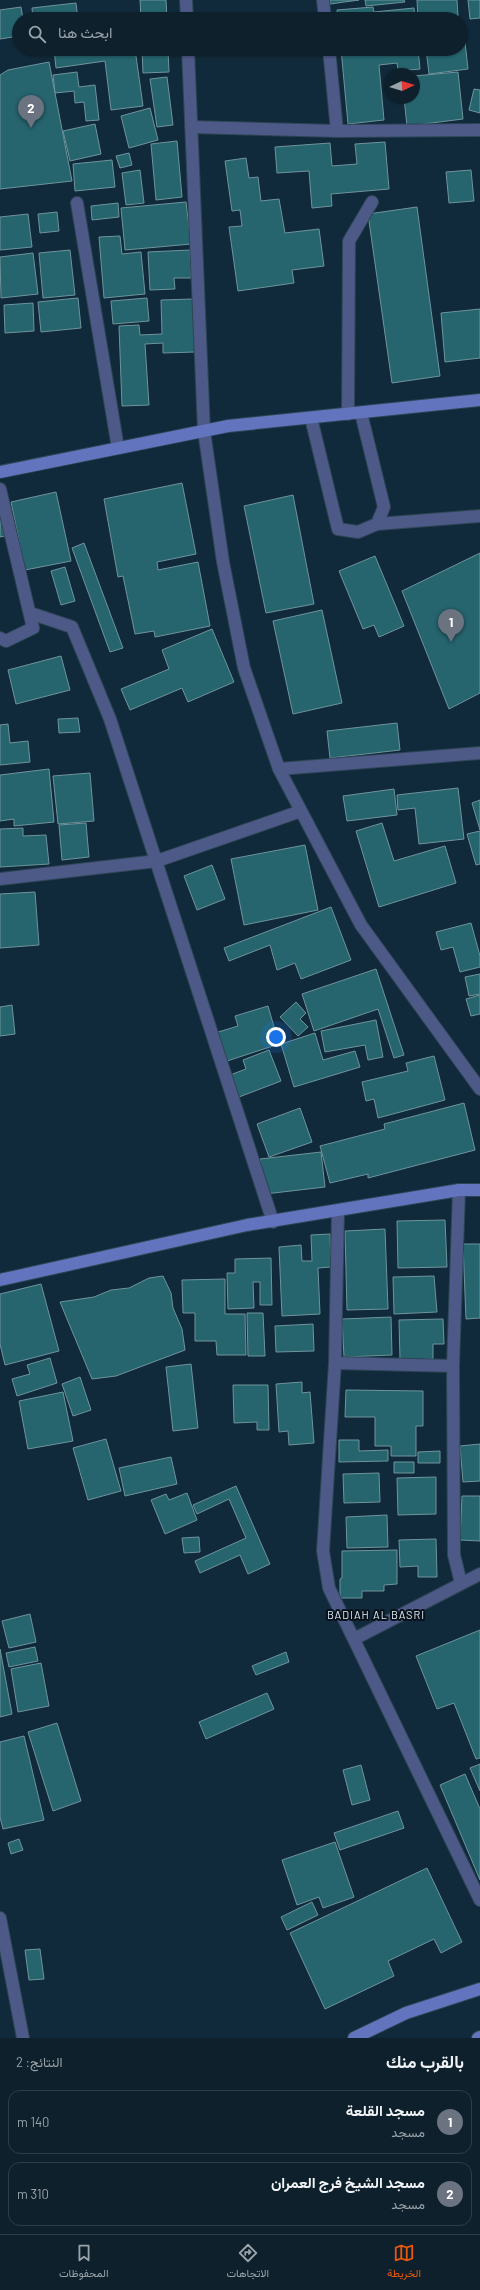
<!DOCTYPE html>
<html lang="ar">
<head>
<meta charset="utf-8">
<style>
  body { margin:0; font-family:Barlow,Vazirmatn,sans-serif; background:#162834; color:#f1f3f6; direction:rtl }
  .compass { position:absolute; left:384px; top:68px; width:36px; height:36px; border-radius:50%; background:#0d202c; box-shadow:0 1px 3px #0004; rotate:86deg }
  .you { position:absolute; left:276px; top:1037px; width:14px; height:14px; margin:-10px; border:3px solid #fff; border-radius:50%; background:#1a73e8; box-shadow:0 0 0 6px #1a73e833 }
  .badge { display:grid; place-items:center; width:26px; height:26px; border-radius:50%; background:#ea580c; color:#fff; font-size:13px; font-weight:700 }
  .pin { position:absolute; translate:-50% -33px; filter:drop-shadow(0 1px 2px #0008) }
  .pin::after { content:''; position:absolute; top:21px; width:14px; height:12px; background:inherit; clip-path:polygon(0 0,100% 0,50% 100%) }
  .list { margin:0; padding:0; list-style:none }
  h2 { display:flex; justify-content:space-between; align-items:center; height:52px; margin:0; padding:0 16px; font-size:17px }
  h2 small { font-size:13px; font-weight:400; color:#9aa3a9 }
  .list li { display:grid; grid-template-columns:26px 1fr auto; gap:12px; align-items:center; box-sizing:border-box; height:64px; margin:0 8px 8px; padding:0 8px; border:1px solid #2d3e48; border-radius:12px }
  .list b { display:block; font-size:15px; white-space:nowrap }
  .list p { margin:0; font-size:13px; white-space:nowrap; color:#9aa3a9 }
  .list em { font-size:13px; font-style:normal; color:#9aa3a9 }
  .icon { flex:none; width:22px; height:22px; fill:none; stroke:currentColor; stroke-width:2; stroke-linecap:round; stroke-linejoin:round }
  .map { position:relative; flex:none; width:480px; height:2038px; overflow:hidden; direction:ltr }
  .search { position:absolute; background:#0d202c; box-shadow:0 1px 3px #0004; left:12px; right:12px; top:12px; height:44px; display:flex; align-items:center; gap:10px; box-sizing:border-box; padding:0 14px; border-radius:22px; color:#9aa3a9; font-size:15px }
  .sheet { height:196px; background:#0d202c }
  nav { display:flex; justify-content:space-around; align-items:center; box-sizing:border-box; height:56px; border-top:1px solid #2d3e48; background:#0d202c; font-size:11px; color:#9aa3a9 }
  nav a { display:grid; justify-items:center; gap:2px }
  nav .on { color:#ea580c }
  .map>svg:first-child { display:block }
  .building { fill:#26646e; stroke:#6e949c }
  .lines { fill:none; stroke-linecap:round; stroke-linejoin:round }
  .street-casing { stroke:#2d4555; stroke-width:14 }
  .secondary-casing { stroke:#2d4555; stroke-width:14 }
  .street { stroke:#4d5987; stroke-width:12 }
  .secondary { stroke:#6274bd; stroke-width:12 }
  .labels { text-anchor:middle; stroke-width:4; stroke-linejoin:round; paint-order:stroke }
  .neighbourhood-label { font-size:11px; letter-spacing:1px; fill:#dbeaf5; stroke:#071119 }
</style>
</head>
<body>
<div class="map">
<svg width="480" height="2038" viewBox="0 0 480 2038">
  <rect width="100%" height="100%" fill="#112a3b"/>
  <path class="building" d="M 140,0 L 166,0 L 167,19 L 141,19 Z
    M 330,0 L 359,0 L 330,4 Z
    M 365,0 L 404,0 L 405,2 L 366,6 Z
    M 417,0 L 457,0 L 458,16 L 418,19 Z
    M 468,0 L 480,0 L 480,18 L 470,19 Z
    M 76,3 L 78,19 L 33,19 L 32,8 Z
    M 21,7 L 23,19 L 19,19 L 19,36 L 0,39 L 0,10 Z
    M 373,7 L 374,12 L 414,8 L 415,19 L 338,19 L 337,10 Z
    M 107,15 L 107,19 L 94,19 L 94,17 Z
    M 464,33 L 468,69 L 429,74 L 426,49 L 461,49 L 461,34 Z
    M 54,49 L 135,49 L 143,106 L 111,110 L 105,61 L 56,68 Z
    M 142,49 L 168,49 L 169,72 L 143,73 Z
    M 341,49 L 418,49 L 420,69 L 398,71 L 397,63 L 379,65 L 384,120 L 348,124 Z
    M 49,62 L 72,181 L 0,189 L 0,75 L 8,70 Z
    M 77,72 L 79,87 L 95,85 L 99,120 L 86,121 L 84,102 L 75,103 L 74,91 L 55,93 L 53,75 Z
    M 458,72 L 463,119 L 407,126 L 404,98 L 414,98 L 414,76 Z
    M 167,77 L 173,125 L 157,127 L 150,79 Z
    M 474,89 L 480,90 L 480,113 L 469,110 Z
    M 150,108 L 158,140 L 129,148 L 121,116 Z
    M 95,124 L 101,154 L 70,161 L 63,131 Z
    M 177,141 L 182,197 L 156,200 L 151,144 Z
    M 385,142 L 389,189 L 331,194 L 332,206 L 312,208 L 309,171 L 277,173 L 275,147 L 330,143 L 332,166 L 357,164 L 355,144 Z
    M 129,153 L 132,165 L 120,168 L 116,156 Z
    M 246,158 L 249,178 L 258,177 L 261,201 L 279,199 L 285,233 L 319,229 L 324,266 L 292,270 L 294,283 L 238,291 L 229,227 L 242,226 L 240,210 L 232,211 L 225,161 Z
    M 112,160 L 115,187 L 75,191 L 73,164 Z
    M 140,170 L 144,203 L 126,205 L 122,173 Z
    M 471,170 L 474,201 L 449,203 L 446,172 Z
    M 186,202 L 191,244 L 125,250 L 121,208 Z
    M 118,203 L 119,217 L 92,220 L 91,206 Z
    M 417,207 L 440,376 L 392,383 L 368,214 Z
    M 57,212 L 59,231 L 40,233 L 38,214 Z
    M 28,214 L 32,247 L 0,250 L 0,217 Z
    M 120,236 L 122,254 L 141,252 L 145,294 L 104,298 L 99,237 Z
    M 70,250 L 75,295 L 43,298 L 39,253 Z
    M 190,250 L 191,278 L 174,278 L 175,289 L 150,290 L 148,252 Z
    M 33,253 L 38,294 L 1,298 L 0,257 Z
    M 78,298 L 81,328 L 41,332 L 38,302 Z
    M 147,298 L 149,321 L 113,324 L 111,301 Z
    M 193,299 L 195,352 L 163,353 L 163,343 L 145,344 L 149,405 L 122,406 L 119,326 L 139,325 L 140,335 L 162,334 L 161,300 Z
    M 33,303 L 34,331 L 5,333 L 4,305 Z
    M 480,309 L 480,358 L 445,362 L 441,313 Z
    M 182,483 L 196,554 L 157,562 L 158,570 L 198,562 L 210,626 L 155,637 L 154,631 L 135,634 L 123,576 L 118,577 L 104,499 Z
    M 56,492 L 71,561 L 25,570 L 11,502 Z
    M 293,495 L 314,604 L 266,613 L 244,506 Z
    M 0,516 L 5,536 L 0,537 Z
    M 84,543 L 123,648 L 110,652 L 72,548 Z
    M 480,553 L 480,693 L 449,709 L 402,591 Z
    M 375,556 L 404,626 L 379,637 L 374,625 L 363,629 L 339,571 Z
    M 65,567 L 75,601 L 61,605 L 51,571 Z
    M 322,610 L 342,703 L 293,714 L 273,621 Z
    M 212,629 L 234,682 L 188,702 L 182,688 L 130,710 L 121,689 L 169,669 L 162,650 Z
    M 61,656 L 70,690 L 16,704 L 8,670 Z
    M 78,718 L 80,732 L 59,733 L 58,719 Z
    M 397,723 L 400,750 L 330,758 L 327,731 Z
    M 8,724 L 10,743 L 28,741 L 30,762 L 0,765 L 0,725 Z
    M 49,769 L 54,822 L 14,826 L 14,819 L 0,821 L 0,775 Z
    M 90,773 L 94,821 L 58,824 L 53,776 Z
    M 458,788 L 464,839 L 419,844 L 415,808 L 398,810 L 397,795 Z
    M 394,789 L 397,815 L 347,821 L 343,796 Z
    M 480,800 L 480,830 L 472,803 Z
    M 86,823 L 89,857 L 62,860 L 59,825 Z
    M 382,823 L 394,861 L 445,846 L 456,883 L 379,907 L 356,831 Z
    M 23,828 L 23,836 L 46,835 L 49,864 L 0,867 L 0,829 Z
    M 480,831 L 480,864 L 476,865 L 467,834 Z
    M 305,845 L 318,910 L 244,925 L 231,859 Z
    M 212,865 L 225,899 L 197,910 L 184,876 Z
    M 35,892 L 39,945 L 0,948 L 0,894 Z
    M 331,907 L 351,960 L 301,979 L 295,963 L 277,970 L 270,945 L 229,961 L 224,948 Z
    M 471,923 L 480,956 L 480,967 L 460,972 L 453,947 L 441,950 L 436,932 Z
    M 376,969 L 404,1055 L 394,1058 L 378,1009 L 314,1031 L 302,994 Z
    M 480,974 L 480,994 L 469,996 L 465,977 Z
    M 480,995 L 480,1014 L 471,1016 L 466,999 Z
    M 296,1002 L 306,1013 L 300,1019 L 308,1027 L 298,1036 L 280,1017 Z
    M 12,1005 L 15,1034 L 0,1036 L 0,1007 Z
    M 268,1006 L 279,1044 L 224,1062 L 215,1033 L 238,1026 L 235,1016 Z
    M 376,1020 L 383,1057 L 368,1060 L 365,1045 L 325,1052 L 321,1031 Z
    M 315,1033 L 323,1060 L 355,1051 L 360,1067 L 294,1087 L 281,1044 Z
    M 269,1050 L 281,1081 L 239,1097 L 230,1075 L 246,1069 L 243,1060 Z
    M 434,1056 L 445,1100 L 378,1118 L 374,1099 L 366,1101 L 362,1082 L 408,1071 L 406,1063 Z
    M 464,1103 L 475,1150 L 368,1178 L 368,1174 L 330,1183 L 320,1146 L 385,1129 L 384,1124 Z
    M 300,1108 L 312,1142 L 269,1157 L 257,1124 Z
    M 321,1152 L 325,1187 L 265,1194 L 260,1159 Z
    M 445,1220 L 447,1267 L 398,1268 L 397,1221 Z
    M 385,1229 L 388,1309 L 347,1310 L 345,1231 Z
    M 330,1234 L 331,1267 L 318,1268 L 320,1314 L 282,1316 L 279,1247 L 301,1245 L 302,1261 L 312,1261 L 311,1235 Z
    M 463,1244 L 480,1244 L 480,1318 L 466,1319 Z
    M 271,1258 L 272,1305 L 260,1305 L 260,1282 L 253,1282 L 254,1308 L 228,1309 L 227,1273 L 235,1273 L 235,1259 Z
    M 163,1276 L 171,1293 L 173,1308 L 182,1329 L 185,1350 L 116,1376 L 92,1379 L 60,1302 L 94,1297 L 111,1290 L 129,1288 L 149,1278 Z
    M 434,1276 L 437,1312 L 394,1314 L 393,1277 Z
    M 225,1279 L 225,1314 L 245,1314 L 246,1355 L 217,1355 L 216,1341 L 195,1341 L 195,1313 L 183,1313 L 182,1280 Z
    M 41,1284 L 59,1351 L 5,1365 L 0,1344 L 0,1294 Z
    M 247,1313 L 263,1313 L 265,1356 L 248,1356 Z
    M 391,1317 L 392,1355 L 344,1357 L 342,1319 Z
    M 443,1319 L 444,1344 L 433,1344 L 433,1359 L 400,1360 L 399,1320 Z
    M 313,1324 L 314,1351 L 276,1352 L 275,1326 Z
    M 50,1358 L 57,1383 L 17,1396 L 12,1379 L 30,1374 L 27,1365 Z
    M 191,1364 L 198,1428 L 173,1431 L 166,1367 Z
    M 80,1377 L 91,1410 L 73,1416 L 62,1384 Z
    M 302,1382 L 302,1393 L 310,1392 L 314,1443 L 289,1445 L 288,1431 L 279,1432 L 276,1384 Z
    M 233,1385 L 268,1385 L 269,1430 L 257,1430 L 257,1422 L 234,1423 Z
    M 346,1390 L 423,1391 L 423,1426 L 416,1426 L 416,1456 L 391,1456 L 391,1446 L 375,1446 L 375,1417 L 345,1417 Z
    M 63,1392 L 73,1441 L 28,1449 L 19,1401 Z
    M 106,1439 L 121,1491 L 88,1500 L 73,1448 Z
    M 339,1440 L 359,1440 L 359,1451 L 388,1450 L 388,1461 L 339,1462 Z
    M 480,1444 L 480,1481 L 463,1482 L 460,1446 Z
    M 440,1451 L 440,1463 L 418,1463 L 418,1452 Z
    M 171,1457 L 177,1484 L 125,1496 L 119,1468 Z
    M 394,1462 L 414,1462 L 414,1473 L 394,1473 Z
    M 379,1473 L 380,1502 L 344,1503 L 343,1474 Z
    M 436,1477 L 436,1514 L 398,1515 L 397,1478 Z
    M 236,1486 L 270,1564 L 248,1574 L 240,1555 L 200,1573 L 195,1561 L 246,1538 L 229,1499 L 197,1514 L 193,1505 Z
    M 187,1493 L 197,1520 L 165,1534 L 151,1500 L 166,1494 L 169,1500 Z
    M 462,1496 L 480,1496 L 480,1541 L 460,1540 Z
    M 387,1515 L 388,1547 L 347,1548 L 346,1517 Z
    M 199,1537 L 200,1552 L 184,1553 L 182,1538 Z
    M 436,1539 L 437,1577 L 418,1577 L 418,1566 L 400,1567 L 399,1540 Z
    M 397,1550 L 397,1584 L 384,1585 L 384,1591 L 362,1591 L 362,1598 L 340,1598 L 340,1579 L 342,1578 L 342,1551 Z
    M 30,1614 L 36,1642 L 9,1648 L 2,1621 Z
    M 480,1630 L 480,1758 L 476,1759 L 454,1703 L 437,1709 L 416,1656 Z
    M 35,1647 L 38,1661 L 9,1667 L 6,1653 Z
    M 0,1649 L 12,1714 L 0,1717 Z
    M 286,1652 L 289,1662 L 256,1675 L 252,1666 Z
    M 41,1663 L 49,1706 L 18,1712 L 11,1669 Z
    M 267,1693 L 274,1709 L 206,1739 L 199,1722 Z
    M 57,1723 L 81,1801 L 53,1811 L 28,1732 Z
    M 24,1736 L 44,1820 L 3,1829 L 0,1817 L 0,1742 Z
    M 480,1764 L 480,1791 L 470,1768 Z
    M 361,1765 L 370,1800 L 352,1805 L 343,1770 Z
    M 465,1774 L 480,1809 L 480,1880 L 440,1785 Z
    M 398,1811 L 404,1828 L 340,1850 L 334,1833 Z
    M 19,1839 L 23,1850 L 11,1854 L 8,1843 Z
    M 335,1842 L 354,1897 L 323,1908 L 319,1897 L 297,1905 L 282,1860 Z
    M 427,1868 L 462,1942 L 441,1953 L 434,1939 L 388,1961 L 394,1976 L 325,2009 L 290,1933 Z
    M 312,1902 L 318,1915 L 287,1930 L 281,1917 Z
    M 40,1949 L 44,1979 L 29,1980 L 25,1950 Z"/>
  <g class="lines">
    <g class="street-casing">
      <path id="street" d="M 186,0 L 187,19
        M 323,0 L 325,19
        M 188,49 L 204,431 L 223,562 L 244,668 L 279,769 L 361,925 L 480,1089
        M 329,49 L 337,131
        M 191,127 L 337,131 L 480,130
        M 77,203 L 118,448
        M 348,414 L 349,241 L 372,202
        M 311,418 L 338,529 L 358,532 L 377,524 L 384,507 L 361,413
        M 0,489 L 33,628 L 6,641 L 0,638
        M 377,524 L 480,516
        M 30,613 L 72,627 L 110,719 L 273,1222
        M 279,769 L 480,753
        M 0,879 L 157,861 L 301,811
        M 459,1190 L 453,1366 L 454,1555 L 461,1583
        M 338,1211 L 335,1363 L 323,1551 L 329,1588 L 480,1900
        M 335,1363 L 453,1366
        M 354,1639 L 480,1574
        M 0,1918 L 23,2038"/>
    </g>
    <g class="secondary-casing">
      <path id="secondary" d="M 0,472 L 228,426 L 480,400
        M 0,1280 L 247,1225 L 459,1190 L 480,1190
        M 354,2038 L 406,2013 L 480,1989
        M 478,2038 L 480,2037"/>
    </g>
    <use href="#street" class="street"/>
    <use href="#secondary" class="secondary"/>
  </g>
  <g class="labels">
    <g class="neighbourhood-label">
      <text x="376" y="1619">BADIAH AL BASRI</text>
    </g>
  </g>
</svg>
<svg class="compass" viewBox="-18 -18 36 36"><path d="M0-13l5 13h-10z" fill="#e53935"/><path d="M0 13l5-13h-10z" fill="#9aa3a9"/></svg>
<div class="you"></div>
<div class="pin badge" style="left:451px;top:642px;background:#6b7280">1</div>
<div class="pin badge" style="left:31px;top:128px;background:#6b7280">2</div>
<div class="search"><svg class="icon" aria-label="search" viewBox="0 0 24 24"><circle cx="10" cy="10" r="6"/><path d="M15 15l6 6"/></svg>ابحث هنا</div>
</div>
<section class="sheet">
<h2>بالقرب منك<small>النتائج: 2</small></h2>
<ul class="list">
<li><span class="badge" style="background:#6b7280">1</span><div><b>مسجد القلعة</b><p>مسجد</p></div><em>140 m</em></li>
<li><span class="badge" style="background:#6b7280">2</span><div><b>مسجد الشيخ فرج العمران</b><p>مسجد</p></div><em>310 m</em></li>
</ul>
</section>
<nav>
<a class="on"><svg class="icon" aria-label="map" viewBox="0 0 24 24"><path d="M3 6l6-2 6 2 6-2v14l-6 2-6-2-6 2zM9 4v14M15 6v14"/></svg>الخريطة</a>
<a><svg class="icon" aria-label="directions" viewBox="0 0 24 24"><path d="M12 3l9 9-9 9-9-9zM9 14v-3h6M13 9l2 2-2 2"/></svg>الاتجاهات</a>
<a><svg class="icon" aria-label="saved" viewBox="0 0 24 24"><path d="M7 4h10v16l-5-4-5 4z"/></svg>المحفوظات</a>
</nav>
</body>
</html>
